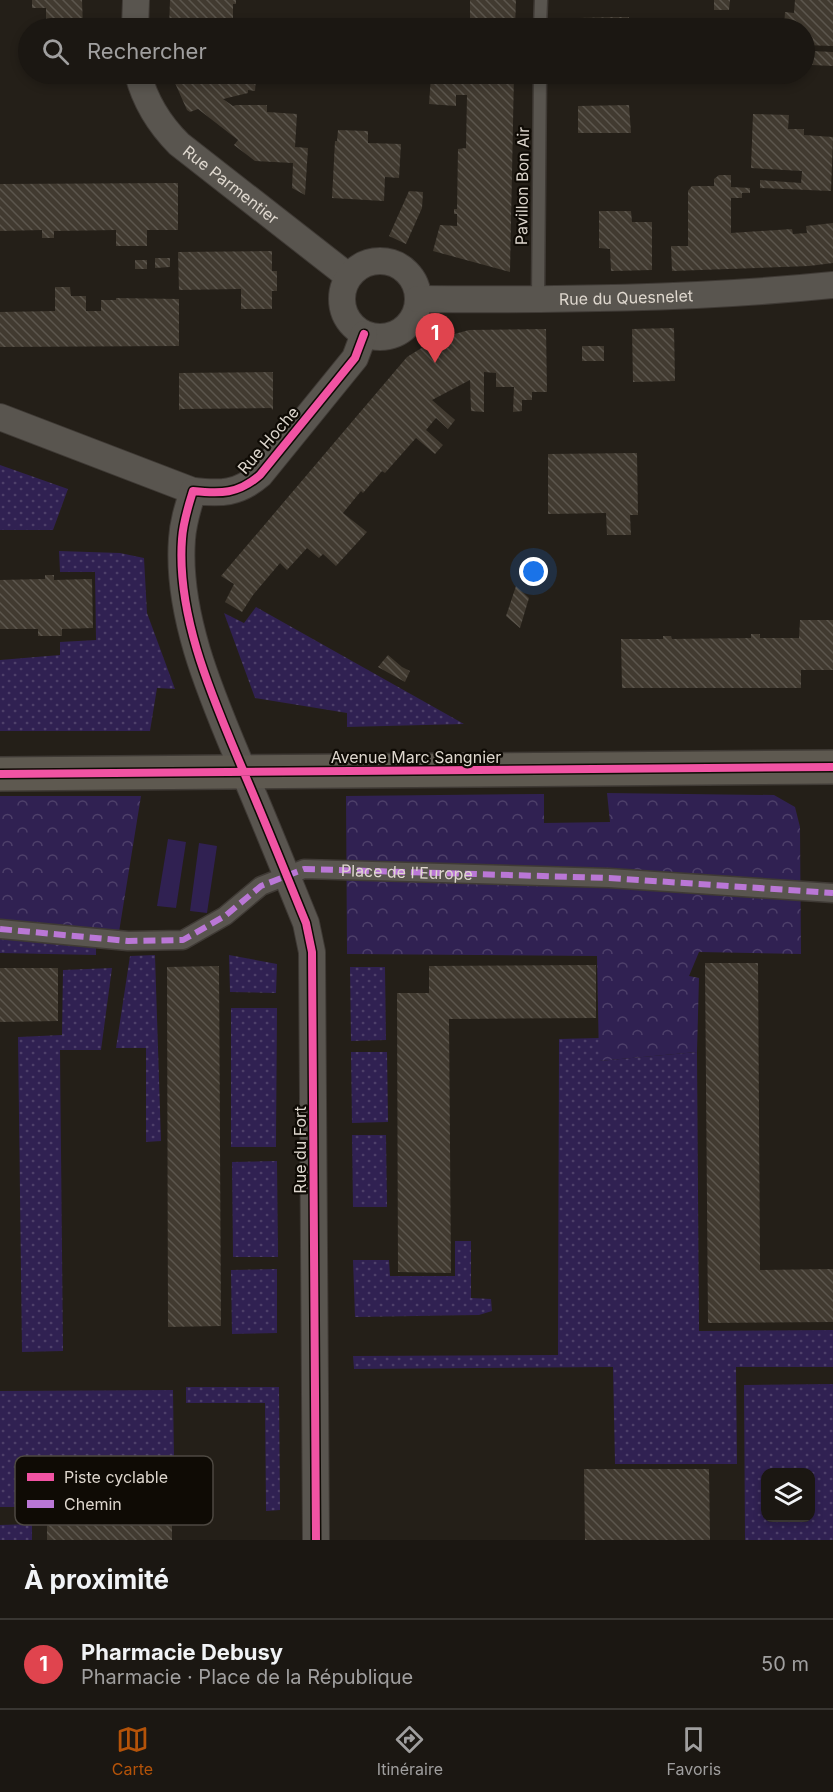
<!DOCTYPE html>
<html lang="fr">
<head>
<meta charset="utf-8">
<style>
  body { margin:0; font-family:Inter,sans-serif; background:#282420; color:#f1f3f6 }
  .controls { position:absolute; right:18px; bottom:18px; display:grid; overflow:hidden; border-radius:12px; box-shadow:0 3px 9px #0003 }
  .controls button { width:54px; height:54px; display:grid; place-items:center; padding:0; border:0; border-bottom:2px solid #393632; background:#1b1712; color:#f1f3f6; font:30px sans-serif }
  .you { position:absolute; left:534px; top:572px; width:21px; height:21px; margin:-15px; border:4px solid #fff; border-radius:50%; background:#1a73e8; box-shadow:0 0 0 9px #1a73e833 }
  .badge { display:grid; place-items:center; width:39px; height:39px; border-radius:50%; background:#b45309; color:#fff; font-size:20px; font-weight:700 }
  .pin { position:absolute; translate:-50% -50px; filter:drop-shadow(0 2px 3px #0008) }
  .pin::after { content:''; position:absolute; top:32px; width:21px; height:18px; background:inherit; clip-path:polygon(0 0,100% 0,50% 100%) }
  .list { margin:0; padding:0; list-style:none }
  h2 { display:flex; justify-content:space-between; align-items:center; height:78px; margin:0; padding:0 24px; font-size:26px }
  h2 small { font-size:20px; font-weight:400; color:#a09f9f }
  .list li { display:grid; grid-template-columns:39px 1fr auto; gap:18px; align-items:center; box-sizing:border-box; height:90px; padding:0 24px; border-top:2px solid #393632 }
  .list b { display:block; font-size:22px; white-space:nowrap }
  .list p { margin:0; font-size:20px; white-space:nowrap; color:#a09f9f }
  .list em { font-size:20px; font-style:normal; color:#a09f9f }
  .icon { flex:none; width:33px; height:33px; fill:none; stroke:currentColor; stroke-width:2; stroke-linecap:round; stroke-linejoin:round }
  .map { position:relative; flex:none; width:833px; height:1540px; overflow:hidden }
  .search { position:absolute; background:#1b1712; box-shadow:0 3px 9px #0003; left:18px; right:18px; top:18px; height:66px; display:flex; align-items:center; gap:15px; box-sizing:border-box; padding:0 21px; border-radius:33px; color:#a09f9f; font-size:22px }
  .sheet { height:168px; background:#1b1712 }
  nav { display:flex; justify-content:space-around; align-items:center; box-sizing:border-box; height:84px; border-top:2px solid #393632; background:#1b1712; font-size:16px; color:#a09f9f }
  nav a { display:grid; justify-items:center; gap:3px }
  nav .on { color:#b45309 }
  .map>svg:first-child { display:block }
  .grass { fill:url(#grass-dots); fill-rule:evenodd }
  .forest { fill:url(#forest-crowns) }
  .pitch { fill:#302152 }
  .building { fill:url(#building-back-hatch) }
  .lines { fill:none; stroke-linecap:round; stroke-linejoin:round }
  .service-casing { stroke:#3f3a35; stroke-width:15 }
  .pedestrian-casing { stroke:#3f3a35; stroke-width:21 }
  .minor-casing { stroke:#3f3a35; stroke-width:28 }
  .secondary-casing { stroke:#3f3a35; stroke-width:36 }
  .service { stroke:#59554f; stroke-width:12 }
  .pedestrian { stroke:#59554f; stroke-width:18 }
  .minor { stroke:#59554f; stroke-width:26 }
  .secondary { stroke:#5e5950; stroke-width:33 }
  .quiet { stroke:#ba77d6; stroke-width:6; stroke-dasharray:12 6; stroke-linecap:butt }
  .cycleway-casing { stroke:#0f0b05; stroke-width:11 }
  .cycleway { stroke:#f153a3; stroke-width:8 }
  .labels { text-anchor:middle; stroke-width:4.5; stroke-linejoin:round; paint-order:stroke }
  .street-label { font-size:16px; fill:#ded7ce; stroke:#0f0b05 }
  .key { fill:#0f0b05; stroke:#4d4841; stroke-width:1.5 }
  .key-label { font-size:16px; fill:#ded7ce }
</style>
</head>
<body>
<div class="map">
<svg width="833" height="1540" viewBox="0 0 833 1540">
  <defs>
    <pattern id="grass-dots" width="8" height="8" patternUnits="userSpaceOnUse" patternTransform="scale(1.5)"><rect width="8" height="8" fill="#302152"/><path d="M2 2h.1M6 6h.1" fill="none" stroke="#4e406a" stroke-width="1.8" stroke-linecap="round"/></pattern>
    <pattern id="forest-crowns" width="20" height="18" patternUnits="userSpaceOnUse" patternTransform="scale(1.5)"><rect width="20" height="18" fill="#302152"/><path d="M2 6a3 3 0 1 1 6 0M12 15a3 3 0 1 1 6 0" fill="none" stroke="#4e406a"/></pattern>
    <pattern id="building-back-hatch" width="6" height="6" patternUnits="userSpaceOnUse" patternTransform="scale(1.5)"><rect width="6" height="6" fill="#413a30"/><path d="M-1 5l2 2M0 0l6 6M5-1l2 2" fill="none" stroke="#5c564d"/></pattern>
  </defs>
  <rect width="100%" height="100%" fill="#241f18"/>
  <path class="grass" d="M 0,465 L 68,489 L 53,530 L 0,530 Z
    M 59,551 L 120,553 L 144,558 L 147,613 L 175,689 L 157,688 L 150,731 L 0,731 L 0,660 L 60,655 L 60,642 L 96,640 L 95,572 L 60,572 Z
    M 256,607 L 464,724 L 347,727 L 347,713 L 255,698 L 224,613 L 244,623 Z
    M 0,939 L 96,948 L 96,955 L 0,953 Z
    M 155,955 L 161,1141 L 146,1142 L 146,1048 L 116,1048 L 130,956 Z
    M 229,955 L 277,964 L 276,993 L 230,992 Z
    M 350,967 L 385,967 L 386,1040 L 351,1041 Z
    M 112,968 L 101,1050 L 60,1050 L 63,1351 L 22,1352 L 18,1037 L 62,1035 L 63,970 Z
    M 231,1008 L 277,1008 L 276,1147 L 231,1147 Z
    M 599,1038 L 599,1061 L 697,1052 L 699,1331 L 833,1330 L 833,1367 L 736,1367 L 737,1464 L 615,1464 L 613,1367 L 354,1369 L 353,1356 L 558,1355 L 559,1039 Z
    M 351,1052 L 387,1052 L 388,1122 L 352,1123 Z
    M 352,1135 L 386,1135 L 387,1207 L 353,1207 Z
    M 277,1161 L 278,1257 L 233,1257 L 232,1162 Z
    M 455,1241 L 471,1241 L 471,1298 L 491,1299 L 492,1311 L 479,1315 L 355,1317 L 353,1260 L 389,1260 L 390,1276 L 455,1276 Z
    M 277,1269 L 277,1333 L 232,1334 L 231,1270 Z
    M 833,1384 L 833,1540 L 745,1540 L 744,1385 ZM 766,1472 L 810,1472 L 810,1518 L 766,1518 Z
    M 186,1387 L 279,1387 L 280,1510 L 266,1511 L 265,1403 L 186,1403 Z
    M 173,1390 L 174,1459 L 32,1459 L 32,1507 L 0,1507 L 0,1391 Z
    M 32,1524 L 32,1540 L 0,1540 L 0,1525 Z"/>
  <path class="forest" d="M 607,793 L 774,795 L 795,807 L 800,827 L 801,954 L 699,952 L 689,976 L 699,978 L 697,1052 L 599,1061 L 597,956 L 347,954 L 346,796 L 544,794 L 544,823 L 610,822 Z
    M 0,796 L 141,796 L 119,932 L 0,919 Z"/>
  <path class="pitch" d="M 168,839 L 186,842 L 176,908 L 157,906 Z
    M 199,843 L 217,846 L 207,913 L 190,911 Z"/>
  <path class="building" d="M 32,0 L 82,0 L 83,28 L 46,28 L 46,8 L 32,8 Z
    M 170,0 L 236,0 L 236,4 L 233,4 L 233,18 L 238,19 L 237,24 L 232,24 L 232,28 L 169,28 Z
    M 470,0 L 516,0 L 515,28 L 457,28 L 457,22 L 470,22 Z
    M 714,0 L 730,0 L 729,10 L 714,10 Z
    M 795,0 L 833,0 L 833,46 L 804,45 L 804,28 L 784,28 L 785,12 L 794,13 Z
    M 615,17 L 629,17 L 629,28 L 579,28 L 579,18 Z
    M 812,51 L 833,52 L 833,66 L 812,65 Z
    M 171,74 L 236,74 L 236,78 L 256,78 L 255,91 L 248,90 L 248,93 L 223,99 L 233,106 L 236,105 L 267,105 L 267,112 L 297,114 L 295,147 L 308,148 L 305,195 L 292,188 L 293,163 L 255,161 L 234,145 L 238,140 L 198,109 L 190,112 L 187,110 Z
    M 469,74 L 514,74 L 510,272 L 433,251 L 440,225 L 457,226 L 457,214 L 454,214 L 454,209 L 457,209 L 458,149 L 466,148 L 467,95 L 456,95 L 456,106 L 429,104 L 431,77 L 469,78 Z
    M 629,105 L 631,133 L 578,133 L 578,106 Z
    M 753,114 L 789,115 L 788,129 L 804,129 L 804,135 L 833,137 L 831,191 L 760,188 L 760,180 L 801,183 L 802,171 L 751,168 Z
    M 338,130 L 368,131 L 368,143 L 401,144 L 399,178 L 385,177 L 384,201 L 332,198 L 335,141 L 337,141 Z
    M 719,175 L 731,175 L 731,187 L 750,188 L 750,193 L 742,193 L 742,198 L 731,198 L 731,233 L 792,229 L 793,234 L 807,233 L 806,226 L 833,223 L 833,263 L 809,266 L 672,271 L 671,246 L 688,246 L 688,191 L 692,186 L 714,186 L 714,179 Z
    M 178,183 L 178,230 L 147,230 L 147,246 L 116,246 L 116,230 L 54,231 L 54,238 L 42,238 L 42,230 L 0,231 L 0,184 Z
    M 409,191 L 423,192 L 422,208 L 406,244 L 389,236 Z
    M 599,211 L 631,211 L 632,222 L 652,222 L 652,270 L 611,271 L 610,249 L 599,248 Z
    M 270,251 L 272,251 L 272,271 L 277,271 L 277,291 L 272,291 L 272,309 L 241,309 L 241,289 L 179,290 L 178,252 Z
    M 155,258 L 170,258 L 170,267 L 155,268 Z
    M 135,260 L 147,260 L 147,269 L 135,269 Z
    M 55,287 L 70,287 L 71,296 L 86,296 L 86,311 L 101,311 L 101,300 L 116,300 L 116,298 L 179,299 L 179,346 L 0,347 L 0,312 L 55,311 Z
    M 674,328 L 675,381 L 633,382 L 632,329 Z
    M 546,329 L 547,392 L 532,392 L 532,400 L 522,400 L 522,411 L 513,412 L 514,387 L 496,387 L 496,373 L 484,372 L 484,412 L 471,411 L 470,380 L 432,400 L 455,420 L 448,429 L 436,418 L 426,430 L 443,445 L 435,454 L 416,438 L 385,473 L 382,471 L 363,493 L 361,491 L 343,513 L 367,532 L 336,566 L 323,554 L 319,558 L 307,548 L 287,570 L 280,563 L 253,595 L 242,612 L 225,602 L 234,584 L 221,576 L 407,357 L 436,339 L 469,330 Z
    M 582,346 L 604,346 L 604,361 L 582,361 Z
    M 273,372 L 273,410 L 271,408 L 181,409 L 179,410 L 179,373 Z
    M 637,453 L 638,515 L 630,515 L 631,535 L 607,535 L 606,513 L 548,514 L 548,454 Z
    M 45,575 L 54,575 L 54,580 L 92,579 L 93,628 L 62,629 L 62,636 L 38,636 L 38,629 L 0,629 L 0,580 L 45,579 Z
    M 516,586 L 529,598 L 520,628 L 506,616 Z
    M 800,620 L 833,620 L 833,670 L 801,670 L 801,688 L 622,688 L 621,639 L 663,639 L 663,636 L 671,636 L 672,639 L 751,638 L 751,634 L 760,634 L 760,638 L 799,638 Z
    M 388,655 L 402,667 L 410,671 L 405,682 L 378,667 Z
    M 705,963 L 758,963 L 760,1270 L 833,1269 L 833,1322 L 708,1323 Z
    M 596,965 L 596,1018 L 449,1019 L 451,1273 L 398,1272 L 397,993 L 429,993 L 429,966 Z
    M 219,966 L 221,1326 L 168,1327 L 167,967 Z
    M 0,968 L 58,968 L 58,1021 L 0,1022 Z
    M 584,1469 L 709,1469 L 710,1540 L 585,1540 Z
    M 172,1472 L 172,1540 L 47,1540 L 47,1473 Z"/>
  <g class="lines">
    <g class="service-casing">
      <path id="service" d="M 540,28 L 541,0
        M 538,299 L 540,74"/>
    </g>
    <g class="pedestrian-casing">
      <path id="pedestrian" d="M 0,929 L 128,941 L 183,940 L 225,916 L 261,886 L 304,869 L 609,878 L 833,893"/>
    </g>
    <g class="minor-casing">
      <g id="minor">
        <path d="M 135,28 L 136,0"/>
        <path id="s1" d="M 138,74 C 145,101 159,124 179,144 L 348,276"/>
        <circle cx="380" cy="299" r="38"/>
        <path id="s2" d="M 418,299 C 556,300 695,299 833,285"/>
        <path d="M 0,417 L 193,491"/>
        <path d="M 316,1540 L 312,952 L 306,923 C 286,874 266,824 245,775 C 215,703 176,619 182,539 C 183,522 188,507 193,491 C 221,494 238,494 260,475 L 355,358 L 364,334"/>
      </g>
    </g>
    <g class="secondary-casing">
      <path id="secondary" d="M 0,774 L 833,767"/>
    </g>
    <use href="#service" class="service"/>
    <use href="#pedestrian" class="pedestrian"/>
    <use href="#minor" class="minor"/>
    <use href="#secondary" class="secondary"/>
    <path class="quiet" id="s3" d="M 0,929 L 128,941 L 183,940 L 225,916 L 261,886 L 304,869 L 609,878 L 833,893"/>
    <g class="cycleway-casing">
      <path id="cycleway" d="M 0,774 L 833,767
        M 316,1540 L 312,952 L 306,923 C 286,874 266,824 245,775 C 215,703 176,619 182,539 C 183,522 188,507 193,491 C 221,494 238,494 260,475 L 355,358 L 364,334"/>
    </g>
    <use href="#cycleway" class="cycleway"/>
  </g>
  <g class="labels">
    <g class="street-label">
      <text dy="6" stroke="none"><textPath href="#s1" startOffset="148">Rue Parmentier</textPath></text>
      <text transform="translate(522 186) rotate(-89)" y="6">Pavillon Bon Air</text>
      <text dy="6" stroke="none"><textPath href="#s2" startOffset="208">Rue du Quesnelet</textPath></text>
      <text transform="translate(268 440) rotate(-49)" y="6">Rue Hoche</text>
      <text x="416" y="763">Avenue Marc Sangnier</text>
      <text dy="6" stroke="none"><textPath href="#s3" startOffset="428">Place de l'Europe</textPath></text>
      <text transform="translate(300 1150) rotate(-90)" y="6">Rue du Fort</text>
    </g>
  </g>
  <rect x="15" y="1456" width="198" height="69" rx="9" class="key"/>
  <rect x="27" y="1473" width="27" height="8" fill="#f153a3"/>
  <rect x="27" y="1500" width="27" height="8" fill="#ba77d6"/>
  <g class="key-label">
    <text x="64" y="1483">Piste cyclable</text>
    <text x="64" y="1510">Chemin</text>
  </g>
</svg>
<div class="controls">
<button><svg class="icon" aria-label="layers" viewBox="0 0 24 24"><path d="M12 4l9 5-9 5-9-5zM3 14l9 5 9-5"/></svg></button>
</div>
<div class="you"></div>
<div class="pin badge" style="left:435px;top:363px;background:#e0444e">1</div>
<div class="search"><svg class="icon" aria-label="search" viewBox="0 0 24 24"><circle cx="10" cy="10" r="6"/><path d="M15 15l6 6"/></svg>Rechercher</div>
</div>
<section class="sheet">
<h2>À proximité<small></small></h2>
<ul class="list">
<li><span class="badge" style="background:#e0444e">1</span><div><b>Pharmacie Debusy</b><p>Pharmacie · Place de la République</p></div><em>50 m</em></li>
</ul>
</section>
<nav>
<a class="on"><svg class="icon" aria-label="map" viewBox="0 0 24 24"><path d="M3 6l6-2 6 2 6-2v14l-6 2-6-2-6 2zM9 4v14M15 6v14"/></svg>Carte</a>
<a><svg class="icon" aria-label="directions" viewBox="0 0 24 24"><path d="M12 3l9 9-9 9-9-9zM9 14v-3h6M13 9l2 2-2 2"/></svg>Itinéraire</a>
<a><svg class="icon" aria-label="saved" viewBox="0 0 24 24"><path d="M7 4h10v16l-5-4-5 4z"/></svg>Favoris</a>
</nav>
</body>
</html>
